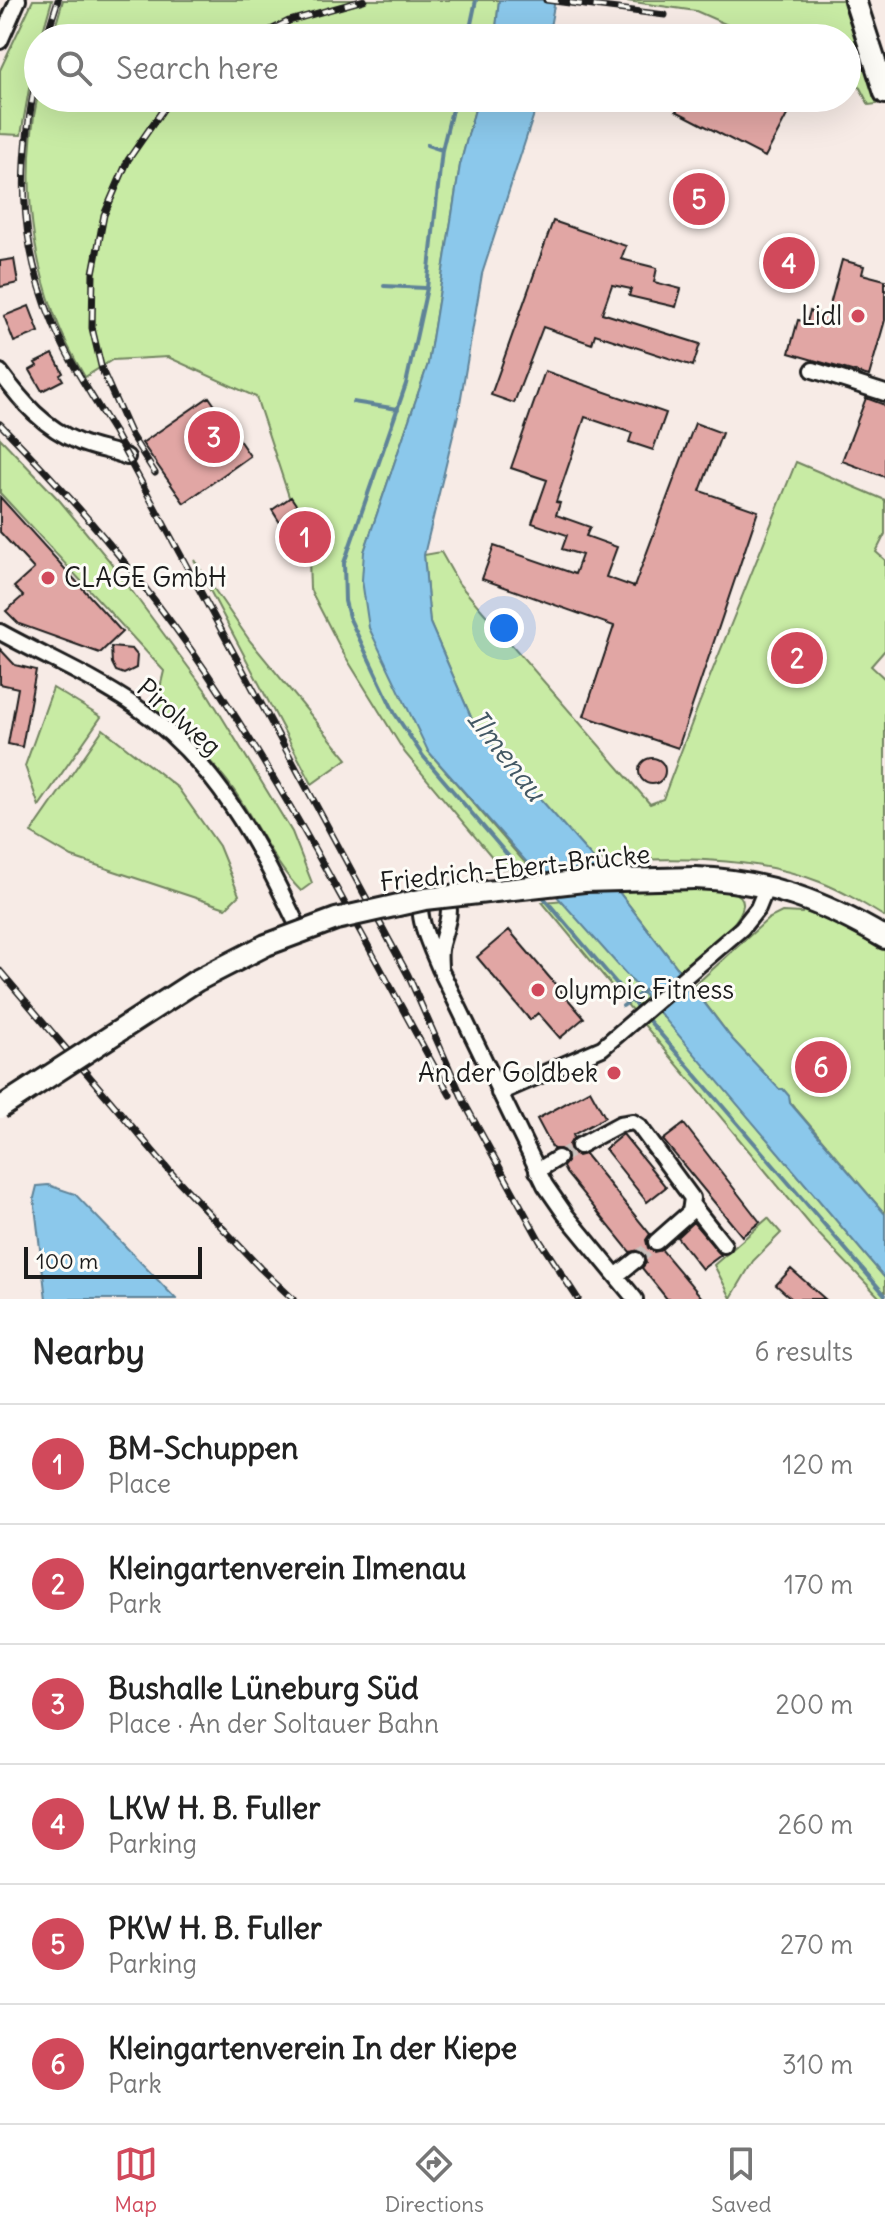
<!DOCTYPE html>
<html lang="en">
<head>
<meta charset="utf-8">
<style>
  body { margin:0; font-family:Delius,sans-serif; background:#f2f2f2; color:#222 }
  .scale { position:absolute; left:24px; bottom:20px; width:178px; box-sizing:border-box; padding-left:8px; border:4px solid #1c1c1c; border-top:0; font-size:22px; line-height:28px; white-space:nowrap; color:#1c1c1c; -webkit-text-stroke:6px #fdfcf7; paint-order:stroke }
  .you { position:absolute; left:504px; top:628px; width:28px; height:28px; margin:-20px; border:6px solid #fff; border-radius:50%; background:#1a73e8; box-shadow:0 0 0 12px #1a73e833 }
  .badge { display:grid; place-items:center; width:52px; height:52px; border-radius:50%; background:#d1495b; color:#fff; font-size:26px; font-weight:700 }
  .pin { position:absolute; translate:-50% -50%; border:4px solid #fff; box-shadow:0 2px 8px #0006 }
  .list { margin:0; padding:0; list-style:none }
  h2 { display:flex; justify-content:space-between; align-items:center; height:104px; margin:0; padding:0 32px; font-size:34px }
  h2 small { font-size:26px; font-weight:400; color:#767676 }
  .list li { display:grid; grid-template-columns:52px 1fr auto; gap:24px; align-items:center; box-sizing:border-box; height:120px; padding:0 32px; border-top:2px solid #e0e0e0 }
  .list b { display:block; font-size:30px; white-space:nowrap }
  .list p { margin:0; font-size:26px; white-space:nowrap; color:#767676 }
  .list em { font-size:26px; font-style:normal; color:#767676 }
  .icon { flex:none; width:44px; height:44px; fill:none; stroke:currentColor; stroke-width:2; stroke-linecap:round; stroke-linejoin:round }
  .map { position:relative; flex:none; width:885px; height:1299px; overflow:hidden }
  .search { position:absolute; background:#fff; box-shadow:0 8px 32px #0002; left:24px; right:24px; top:24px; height:88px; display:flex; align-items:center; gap:20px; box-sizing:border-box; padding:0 28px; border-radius:44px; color:#767676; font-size:30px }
  .sheet { height:824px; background:#fff }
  nav { display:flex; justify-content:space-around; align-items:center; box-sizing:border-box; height:112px; border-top:2px solid #e0e0e0; background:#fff; font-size:22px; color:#767676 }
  nav a { display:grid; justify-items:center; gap:4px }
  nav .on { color:#d1495b }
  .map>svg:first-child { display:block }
  .green { fill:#c8eba4; stroke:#728460; stroke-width:2 }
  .water { fill:#8bc8eb; stroke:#5f8398; stroke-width:2 }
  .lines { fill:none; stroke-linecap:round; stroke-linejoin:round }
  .stream { stroke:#5f8398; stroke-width:4 }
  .building { fill:#e1a6a4; stroke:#1c1c1c; stroke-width:2 }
  .minor-tunnel { stroke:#cbc2be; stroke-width:14; stroke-dasharray:14 7; stroke-linecap:butt }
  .minor-casing { stroke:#1c1c1c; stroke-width:20 }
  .secondary-casing { stroke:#1c1c1c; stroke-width:26 }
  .minor { stroke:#fdfcf7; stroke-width:14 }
  .secondary { stroke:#fdfcf7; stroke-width:20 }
  .rail-casing { stroke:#1c1c1c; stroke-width:7 }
  .rail { stroke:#fdfcf7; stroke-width:4; stroke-dasharray:12; stroke-linecap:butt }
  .secondary-bridge-casing { stroke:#1c1c1c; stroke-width:26; stroke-linecap:butt }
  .secondary-bridge { stroke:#fdfcf7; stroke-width:20 }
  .poi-dot { fill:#d1495b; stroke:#fdfcf7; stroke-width:3 }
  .labels { text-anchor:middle; stroke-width:6; stroke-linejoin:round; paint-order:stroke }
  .poi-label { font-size:26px; fill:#1c1c1c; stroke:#fdfcf7; text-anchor:end }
  .street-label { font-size:26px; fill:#1c1c1c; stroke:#fdfcf7 }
  .water-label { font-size:28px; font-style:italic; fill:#435864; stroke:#fdfcf7 }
</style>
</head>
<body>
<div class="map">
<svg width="885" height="1299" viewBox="0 0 885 1299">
  <rect width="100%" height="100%" fill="#f7ebe6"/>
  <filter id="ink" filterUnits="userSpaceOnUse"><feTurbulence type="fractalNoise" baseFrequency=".0125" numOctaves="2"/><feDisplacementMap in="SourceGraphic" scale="16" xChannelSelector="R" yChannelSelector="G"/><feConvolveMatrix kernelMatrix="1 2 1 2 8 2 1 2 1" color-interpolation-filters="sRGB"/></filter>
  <g filter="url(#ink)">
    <path class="green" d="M 33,0 L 52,0 L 41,38 L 38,38 L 21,135 L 0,134 L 0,70 Z
      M 63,0 L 499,0 L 495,38 L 52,38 Z
      M 620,0 L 845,0 L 877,104 L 869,105 L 860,88 L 847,78 L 847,38 L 757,38 L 696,11 Z
      M 38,94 L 38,98 L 478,98 L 460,165 L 428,364 L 364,552 L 428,751 L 527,865 L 502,869 L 405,753 L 342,651 L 310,589 L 309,557 L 256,397 L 168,357 L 112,360 L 85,377 C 33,292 18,190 38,94 Z
      M 0,438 L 60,501 L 108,559 L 206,691 L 292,832 L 312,883 L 301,891 C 272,862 257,823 233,789 C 212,759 182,734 155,709 L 164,671 L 0,493 Z
      M 796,462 L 885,500 L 885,534 L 876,552 L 885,560 L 885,650 L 871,666 L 885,679 L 885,917 C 864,904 843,891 820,882 C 754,855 665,858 595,861 L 474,724 L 430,623 L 424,555 L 441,552 L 459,584 L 650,804 L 663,799 L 699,704 Z
      M 194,560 L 250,641 L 347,759 L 312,784 Z
      M 53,688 L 101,717 L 39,806 L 25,766 Z
      M 103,729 L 178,788 L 219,846 L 239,895 L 226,908 L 72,857 L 31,833 Z
      M 655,886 C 677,887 711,884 731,891 C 773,904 693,960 680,971 L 616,888 Z
      M 565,900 L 885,1278 L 885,1299 L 881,1299 L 813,1228 L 542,902 Z
      M 804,907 L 885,947 L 885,1214 L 790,1102 L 789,1096 L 783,1089 L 779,1089 L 732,1039 L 693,987 L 768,919 L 782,912 L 802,913 Z
      M 768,1218 L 781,1233 L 753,1261 L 731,1298 L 714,1265 Z"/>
    <path class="water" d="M 499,0 L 555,0 L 548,38 L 495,38 Z
      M 478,98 L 537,98 L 533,117 L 482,274 L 458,415 L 424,555 L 430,623 L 474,724 L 595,861 L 732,1039 L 779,1089 L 783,1089 L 789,1096 L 790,1103 L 885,1214 L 885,1278 L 642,992 L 428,751 L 369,628 L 362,580 L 364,552 L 428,364 L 460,165 Z
      M 48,1185 L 75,1194 L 176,1299 L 46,1299 L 34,1198 L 37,1186 Z"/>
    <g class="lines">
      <path class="stream" d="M 468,38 L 476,0
        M 455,98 L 442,150 L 427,288 L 406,384 L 344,563 L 345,601 L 349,617 L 395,714 L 423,756 L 528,879
        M 427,145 L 442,150
        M 384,286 L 425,288
        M 353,402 L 398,409
        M 539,892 L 628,997
        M 633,1002 L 885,1295
        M 623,1006 L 645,990"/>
    </g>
    <path class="building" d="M 683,98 L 796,98 L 765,157 L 676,111 Z
      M 553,221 L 626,246 L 621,259 L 657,268 L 654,282 L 681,289 L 676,307 L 629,296 L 631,289 L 612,285 L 602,313 L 700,344 L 693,366 L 595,334 L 592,344 L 543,327 L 514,403 L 491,395 Z
      M 14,259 L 18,283 L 0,287 L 0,261 Z
      M 842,260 L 864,266 L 862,274 L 885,280 L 885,320 L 869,376 L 789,353 L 798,320 L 807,322 L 810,311 L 827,316 Z
      M 29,306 L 39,332 L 14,342 L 4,316 Z
      M 53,354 L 63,373 L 60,375 L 63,380 L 42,391 L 30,370 L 37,366 L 35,363 Z
      M 545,371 L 666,413 L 653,450 L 629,442 L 632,433 L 585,417 L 556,502 L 560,503 L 556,515 L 590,527 L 586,536 L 617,547 L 606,577 L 634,587 L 695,423 L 722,433 L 700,491 L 758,511 L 678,748 L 584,716 L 614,626 L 482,579 L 494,546 L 575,574 L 582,555 L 562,549 L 567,535 L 532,523 L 547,480 L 511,468 Z
      M 209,397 L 250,456 L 184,503 L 142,443 Z
      M 866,398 L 885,405 L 885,477 L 842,461 Z
      M 0,497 L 122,632 L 100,653 L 19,624 L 6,611 L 23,596 L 14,587 L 34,569 L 0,532 Z
      M 291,497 L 309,524 L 304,527 L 312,538 L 296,548 L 272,510 Z
      M 111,647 L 132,649 L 137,655 L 136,668 L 124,674 L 116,671 L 112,663 Z
      M 0,649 L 15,665 L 36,670 L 22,747 L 8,744 L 18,688 L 0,684 Z
      M639 771a13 13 0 1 1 26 0a13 13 0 1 1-26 0Z
      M 509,930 L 584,1018 L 560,1038 L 538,1013 L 530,1020 L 477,957 Z
      M 590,1090 L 605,1117 L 573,1135 L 574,1137 L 569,1145 L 571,1151 L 578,1156 L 585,1154 L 650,1234 L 646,1240 L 648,1248 L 654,1252 L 662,1250 L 703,1299 L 667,1299 L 642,1268 L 646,1263 L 644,1254 L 639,1250 L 630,1252 L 566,1173 L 563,1167 L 567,1162 L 567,1153 L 562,1149 L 553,1149 L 537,1119 Z
      M 684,1124 L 760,1222 L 742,1236 L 663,1140 Z
      M 623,1134 L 666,1187 L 647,1202 L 605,1149 Z
      M 693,1222 L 721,1255 L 702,1269 L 677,1237 Z
      M 791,1269 L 825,1299 L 792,1299 L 776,1285 Z"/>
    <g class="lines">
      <path class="minor-tunnel" d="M 558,1158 L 579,1146
        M 636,1260 L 656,1242"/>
      <g class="minor-casing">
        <path id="minor" d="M 0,41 L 18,0
          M 813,370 L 885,393
          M 0,372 C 22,402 44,428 79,442 C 95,449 112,450 127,457
          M 0,632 C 45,657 93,677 135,706 C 216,761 259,845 300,931
          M 440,969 C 434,954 412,910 424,899 C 427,896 433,895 436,895 C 462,899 441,936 440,950 C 439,956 440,962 440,969 L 545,1185 L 565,1214 L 635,1299
          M 499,1093 L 602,1048 L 742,928 L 758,908 L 767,886
          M 579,1146 L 620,1124 L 633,1122 L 639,1126 L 692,1198 L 690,1212 L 656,1242
          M 537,1171 L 558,1158
          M 693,1206 L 724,1245
          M 616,1276 L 636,1260"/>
      </g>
      <g class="secondary-casing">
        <path id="secondary" d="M 855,0 L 885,93
          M 695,878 C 767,880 824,902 885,938"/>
      </g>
      <use href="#minor" class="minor"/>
      <use href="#secondary" class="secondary"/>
      <g class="rail-casing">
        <path id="rail" d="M 546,0 L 665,15
          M 46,38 L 58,0
          M 255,38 L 289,21 L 364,0
          M 38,68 C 19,160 16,237 54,326 C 70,363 93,398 114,432 L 408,975 L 466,1106 L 540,1241 L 578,1299
          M 0,424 C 75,500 145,582 205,670 C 296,805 370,952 450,1095
          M 155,473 L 131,435 L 102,370 L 92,328 L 93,273 L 104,215 L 128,160 L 171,98
          M 0,971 L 174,1176 L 260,1268 L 293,1299"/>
      </g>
      <use href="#rail" class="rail"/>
      <g class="secondary-bridge-casing">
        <path id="secondary-bridge" d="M 0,1108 L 196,981 L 266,945 L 336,919 L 425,899 L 584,881 L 695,878"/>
      </g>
      <use href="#secondary-bridge" class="secondary-bridge"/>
    </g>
  </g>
  <g class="poi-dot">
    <circle cx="858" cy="316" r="8"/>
    <circle cx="48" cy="578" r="8"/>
    <circle cx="538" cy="990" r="8"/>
    <circle cx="614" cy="1073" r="8"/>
  </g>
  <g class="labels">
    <g class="poi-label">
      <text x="842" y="325">Lidl</text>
      <text x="64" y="587" text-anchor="start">CLAGE GmbH</text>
      <text x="554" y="999" text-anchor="start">olympic Fitness</text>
      <text x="598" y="1082">An der Goldbek</text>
    </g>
    <g class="street-label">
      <text transform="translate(179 717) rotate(41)" y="9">Pirolweg</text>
      <text transform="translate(515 868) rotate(-6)" y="9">Friedrich-Ebert-Brücke</text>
    </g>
    <g class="water-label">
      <text transform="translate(507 755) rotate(52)" y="10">Ilmenau</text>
    </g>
  </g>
</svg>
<div class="scale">100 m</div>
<div class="you"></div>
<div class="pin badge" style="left:305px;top:537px">1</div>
<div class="pin badge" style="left:797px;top:658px">2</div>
<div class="pin badge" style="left:214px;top:437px">3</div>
<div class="pin badge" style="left:789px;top:263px">4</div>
<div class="pin badge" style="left:699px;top:199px">5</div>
<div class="pin badge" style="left:821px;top:1067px">6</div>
<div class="search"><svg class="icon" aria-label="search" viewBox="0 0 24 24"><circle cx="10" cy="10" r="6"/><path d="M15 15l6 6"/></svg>Search here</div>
</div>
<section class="sheet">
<h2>Nearby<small>6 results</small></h2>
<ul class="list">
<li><span class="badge">1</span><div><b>BM-Schuppen</b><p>Place</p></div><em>120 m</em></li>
<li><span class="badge">2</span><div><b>Kleingartenverein Ilmenau</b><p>Park</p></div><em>170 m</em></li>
<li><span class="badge">3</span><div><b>Bushalle Lüneburg Süd</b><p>Place · An der Soltauer Bahn</p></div><em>200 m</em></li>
<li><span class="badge">4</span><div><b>LKW H. B. Fuller</b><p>Parking</p></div><em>260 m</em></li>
<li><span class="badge">5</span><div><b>PKW H. B. Fuller</b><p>Parking</p></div><em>270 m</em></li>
<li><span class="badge">6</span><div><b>Kleingartenverein In der Kiepe</b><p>Park</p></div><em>310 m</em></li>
</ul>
</section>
<nav>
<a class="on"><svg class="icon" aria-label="map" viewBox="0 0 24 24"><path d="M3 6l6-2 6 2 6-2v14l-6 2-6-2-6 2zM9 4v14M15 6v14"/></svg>Map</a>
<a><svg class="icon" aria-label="directions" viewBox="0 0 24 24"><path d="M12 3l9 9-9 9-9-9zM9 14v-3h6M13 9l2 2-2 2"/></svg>Directions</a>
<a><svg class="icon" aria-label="saved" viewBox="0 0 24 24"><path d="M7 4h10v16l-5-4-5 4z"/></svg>Saved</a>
</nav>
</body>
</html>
